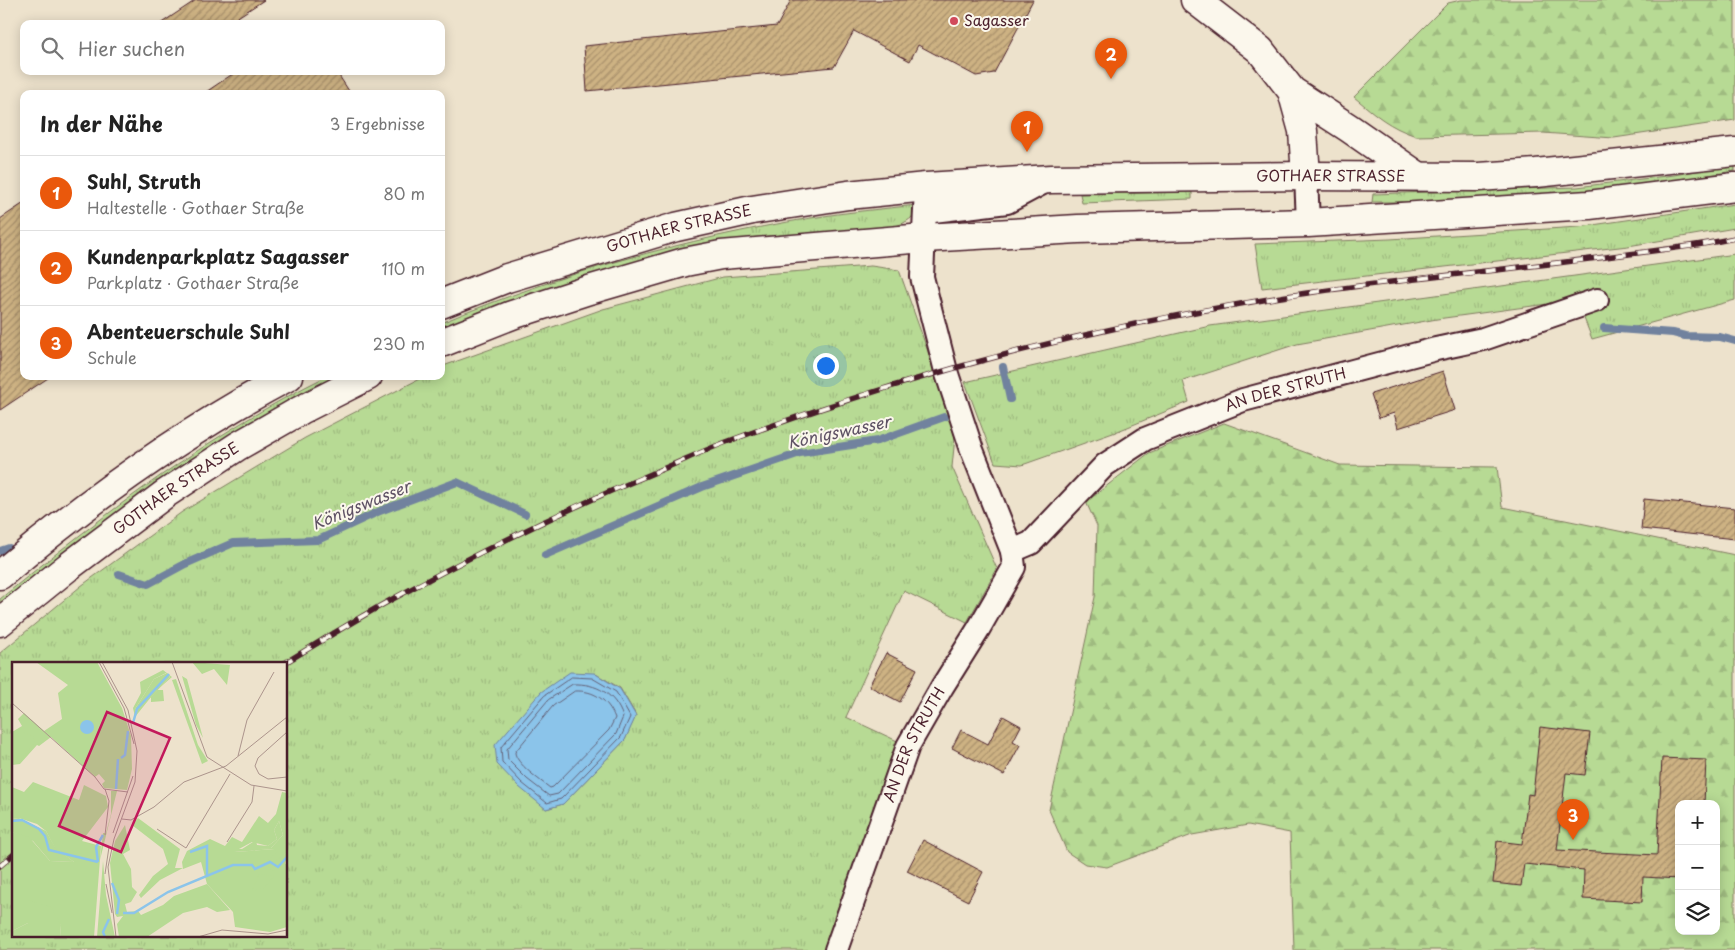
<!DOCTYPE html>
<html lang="de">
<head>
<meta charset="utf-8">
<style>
  body { margin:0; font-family:"Playpen Sans",sans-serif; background:#f6f6f6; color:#222 }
  .controls { position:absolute; right:15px; bottom:15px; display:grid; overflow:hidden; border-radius:10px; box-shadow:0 2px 12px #0003 }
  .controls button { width:45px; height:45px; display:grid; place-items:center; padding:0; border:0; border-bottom:1px solid #e0e0e0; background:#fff; color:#222; font:25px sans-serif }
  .you { position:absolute; left:825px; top:365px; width:18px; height:18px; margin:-12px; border:4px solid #fff; border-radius:50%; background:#1a73e8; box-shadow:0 0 0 8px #1a73e833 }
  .badge { display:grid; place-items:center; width:32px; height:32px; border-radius:50%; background:#ea580c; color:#fff; font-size:16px; font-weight:700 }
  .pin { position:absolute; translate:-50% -41px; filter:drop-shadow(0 1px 2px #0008) }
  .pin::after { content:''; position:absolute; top:26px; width:18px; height:15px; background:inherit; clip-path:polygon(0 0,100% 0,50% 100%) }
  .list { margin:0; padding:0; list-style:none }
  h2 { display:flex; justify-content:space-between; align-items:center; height:65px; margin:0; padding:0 20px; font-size:21px }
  h2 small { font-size:16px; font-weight:400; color:#767676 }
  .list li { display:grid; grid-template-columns:32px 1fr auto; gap:15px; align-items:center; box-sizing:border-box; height:75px; padding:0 20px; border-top:1px solid #e0e0e0 }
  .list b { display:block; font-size:19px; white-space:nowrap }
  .list p { margin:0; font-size:16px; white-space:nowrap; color:#767676 }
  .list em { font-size:16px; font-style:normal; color:#767676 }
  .icon { flex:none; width:28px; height:28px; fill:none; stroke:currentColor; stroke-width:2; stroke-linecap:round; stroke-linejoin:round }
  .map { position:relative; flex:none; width:1735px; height:950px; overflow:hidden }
  .search { position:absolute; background:#fff; box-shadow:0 2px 12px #0003; left:20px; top:20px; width:425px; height:55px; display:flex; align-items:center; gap:12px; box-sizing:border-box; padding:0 18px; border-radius:10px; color:#767676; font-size:19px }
  .panel { position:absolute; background:#fff; box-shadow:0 2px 12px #0003; left:20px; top:90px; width:425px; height:290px; border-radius:10px }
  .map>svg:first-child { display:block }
  .grass { fill:url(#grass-tufts); stroke:#807c60; fill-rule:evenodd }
  .forest { fill:url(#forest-firs); stroke:#807c60; fill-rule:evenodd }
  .water { fill:#8bc4ea; stroke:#71829e }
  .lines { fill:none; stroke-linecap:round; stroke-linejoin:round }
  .shore { stroke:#646177; stroke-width:1 }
  .stream { stroke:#71829e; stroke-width:8 }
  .building { fill:url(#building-hatch); stroke:#4a1f2b }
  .minor-casing { stroke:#4a1f2b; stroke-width:26 }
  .tertiary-casing { stroke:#4a1f2b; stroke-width:31 }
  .secondary-casing { stroke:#4a1f2b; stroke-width:31 }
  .minor { stroke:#fbf7ec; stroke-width:22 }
  .tertiary { stroke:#fbf7ec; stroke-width:28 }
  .secondary { stroke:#fbf7ec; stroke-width:28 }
  .rail-casing { stroke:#4a1f2b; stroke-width:5.5 }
  .rail { stroke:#fbf7ec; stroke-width:4; stroke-dasharray:11; stroke-linecap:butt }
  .poi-dot { fill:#d1495b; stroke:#fbf7ec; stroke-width:2 }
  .labels { text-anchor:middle; stroke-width:4; stroke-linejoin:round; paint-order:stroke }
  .poi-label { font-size:15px; fill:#4a1f2b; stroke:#fbf7ec; text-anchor:start }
  .street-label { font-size:15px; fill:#4a1f2b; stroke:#fbf7ec }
  .water-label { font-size:16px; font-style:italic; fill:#5e5164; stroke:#fbf7ec }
  .inset-river { fill:none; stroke:#8bc4ea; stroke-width:2.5 }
  .inset-road { fill:none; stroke:#ac948c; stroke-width:1 }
  .view { fill:#c2185b; fill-opacity:0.15; stroke:#c2185b; stroke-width:2.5 }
  .inset-edge { fill:none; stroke:#4a1f2b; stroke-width:2.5 }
</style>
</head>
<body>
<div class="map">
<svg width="1735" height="950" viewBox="0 0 1735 950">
  <defs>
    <pattern id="grass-tufts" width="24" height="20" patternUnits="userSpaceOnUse" patternTransform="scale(1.25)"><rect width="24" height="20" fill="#b7da94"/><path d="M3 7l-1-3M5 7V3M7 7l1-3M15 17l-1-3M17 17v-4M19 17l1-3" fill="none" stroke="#9fbb80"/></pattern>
    <pattern id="forest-firs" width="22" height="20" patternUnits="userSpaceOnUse" patternTransform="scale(1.25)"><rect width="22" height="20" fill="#b7da94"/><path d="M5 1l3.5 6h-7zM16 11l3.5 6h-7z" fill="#9fbb80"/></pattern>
    <pattern id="building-hatch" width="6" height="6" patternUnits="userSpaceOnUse" patternTransform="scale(1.25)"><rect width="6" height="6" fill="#cdb283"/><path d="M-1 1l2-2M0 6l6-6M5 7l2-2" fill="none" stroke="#a8906b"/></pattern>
  </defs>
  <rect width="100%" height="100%" fill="#ede2cc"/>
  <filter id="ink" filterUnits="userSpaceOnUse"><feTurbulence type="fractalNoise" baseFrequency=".02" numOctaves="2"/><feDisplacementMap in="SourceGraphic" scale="10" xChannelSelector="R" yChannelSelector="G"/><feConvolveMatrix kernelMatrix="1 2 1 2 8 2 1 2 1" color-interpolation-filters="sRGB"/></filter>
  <g filter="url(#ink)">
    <path class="grass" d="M 1735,164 L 1735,171 L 1580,194 L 1459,202 L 1372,202 L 1373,194 L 1577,187 L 1674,175 Z
      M 1192,192 L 1192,199 L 1082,203 L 1080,194 Z
      M 1735,204 L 1735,228 L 1628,246 L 1262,288 L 1255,244 L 1390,239 L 1579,227 Z
      M 917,205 L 918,211 C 914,214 911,219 907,221 C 884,237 799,233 768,236 C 654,246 547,290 441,331 L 441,323 C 560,273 685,239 811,218 C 846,212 882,209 917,205 Z
      M 1735,254 L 1735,300 L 1592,339 L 1577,300 L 1437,319 L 1297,344 L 1183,381 L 1189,402 L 1113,433 L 1022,465 L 995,463 L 965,382 L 1210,326 Z
      M 871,266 L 899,270 L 932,363 L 955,437 L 952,467 L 997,569 L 967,622 L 904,591 L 846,717 L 908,746 L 836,950 L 0,950 L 0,653 L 81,586 L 182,512 L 305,438 L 425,376 L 441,376 L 441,368 L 446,365 L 603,309 L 723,277 ZM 14,664 L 286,664 L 286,936 L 14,936 ZM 594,673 L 620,688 L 636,715 L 625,740 L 563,804 L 546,809 Z
      M 327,376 L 343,376 L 0,607 L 0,599 C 101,516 209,434 327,376 Z"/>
    <path class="forest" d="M 1461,0 L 1735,0 L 1735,120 L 1614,138 L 1543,133 L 1416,136 C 1389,127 1376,115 1354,97 L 1448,3 Z
      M 1224,423 L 1340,465 L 1497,467 L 1502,507 L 1735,555 L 1735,950 L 1294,950 L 1290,833 L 1248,825 L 1192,835 L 1107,867 L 1085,864 L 1067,852 L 1049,810 L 1095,597 L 1097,526 L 1086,502 L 1149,453 ZM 1679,804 L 1716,804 L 1716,931 L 1679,931 Z"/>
    <path class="water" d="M 570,672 L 594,673 L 620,689 L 636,716 L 625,740 L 563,804 L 546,809 L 519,787 L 497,764 L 495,745 L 541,692 Z"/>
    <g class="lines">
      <path class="shore" d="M 572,677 L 592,678 L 616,692 L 630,717 L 621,737 L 561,799 L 547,803 L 522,783 L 502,762 L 501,747 L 544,696 Z
        M 573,684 C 597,683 615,694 623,717 L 616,734 L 558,794 L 549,796 L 527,779 L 508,760 L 507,749 L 548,700 Z
        M 575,691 C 594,690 608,700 615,718 L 609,730 L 553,787 L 550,788 C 541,781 515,763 515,752 L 553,706 Z"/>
      <path class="stream" d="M 1604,328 L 1673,333 L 1685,336 L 1720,337 L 1735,341
        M 1003,367 L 1010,399
        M 0,551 L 9,548
        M 545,555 L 702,487 L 800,453 L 877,441 L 944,417
        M 119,574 L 148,584 L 185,564 L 233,543 L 318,540 L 380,511 L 457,482 L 525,514"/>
    </g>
    <path class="building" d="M 196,0 L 264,0 L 227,24 L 160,24 Z
      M 791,0 L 1033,0 L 994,73 L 976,76 L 918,45 L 910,61 L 854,31 L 834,67 L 587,91 L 584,46 L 777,26 Z
      M 237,71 L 336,71 L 351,94 L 203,94 Z
      M 24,203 L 24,376 L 51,376 L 0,410 L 0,219 Z
      M 1443,371 L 1455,410 L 1398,428 L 1394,413 L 1379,418 L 1371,394 Z
      M 1644,499 L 1735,508 L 1735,539 L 1641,529 Z
      M 886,653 L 917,669 L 900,702 L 869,686 Z
      M 1003,716 L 1021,726 L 1013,741 L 1020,745 L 1004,775 L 952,748 L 961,730 L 988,744 Z
      M 1540,727 L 1590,733 L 1585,775 L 1566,773 L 1557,850 L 1657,855 L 1662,758 L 1706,760 L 1704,804 L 1679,804 L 1679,879 L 1643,877 L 1642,902 L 1583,899 L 1584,870 L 1524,864 L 1521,886 L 1493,883 L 1497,841 L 1522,844 L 1528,794 L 1533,795 Z
      M 923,840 L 983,872 L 968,901 L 907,871 Z"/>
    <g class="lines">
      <g class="minor-casing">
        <g id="minor">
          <path d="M 1306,176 L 1308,223"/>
          <path d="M 925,212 L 1007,202 L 1048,180"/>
          <path id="s1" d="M 1012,551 L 1031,543 L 1105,465 L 1145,439 L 1243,400 L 1436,349 L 1483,339 L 1597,300"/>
          <path id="s2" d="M 836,950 L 908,746 L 942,687 L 979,628 L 1014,567 L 1012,551 L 972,450 L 946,371 L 922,277 L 926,187"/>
        </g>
      </g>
      <g class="tertiary-casing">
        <path id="tertiary" d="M 1195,0 L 1260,50 L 1292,91 L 1303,131 L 1306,176
          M 1292,91 L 1349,128 L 1418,176"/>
      </g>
      <g class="secondary-casing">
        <g id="secondary">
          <path id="s3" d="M 441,304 L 507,278 L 676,227 L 752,210 L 848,195 L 926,187 L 1051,179 L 1306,176 L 1479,177 L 1536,173 L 1735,152"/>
          <path d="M 441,343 L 512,315 L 589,290 L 685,262 L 721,255 L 924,238 L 1078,229 L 1308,223 L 1589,205 L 1735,187"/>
          <path d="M 0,575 C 90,499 185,431 289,376"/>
          <path id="s4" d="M 0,622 L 68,567 L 165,494 L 238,446 L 301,410 L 368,376"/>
        </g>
      </g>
      <use href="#minor" class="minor"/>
      <use href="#tertiary" class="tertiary"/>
      <use href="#secondary" class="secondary"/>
      <g class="rail-casing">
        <path id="rail" d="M 283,664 C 318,643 353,621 389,601 C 476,553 566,509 658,471 C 682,461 705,450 729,441 C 902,377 1081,330 1263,300 C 1382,280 1502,271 1621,255 C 1659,250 1698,246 1735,238
          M 0,866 L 14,854"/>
      </g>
      <use href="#rail" class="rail"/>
    </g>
  </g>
  <circle class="poi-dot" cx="954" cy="21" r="5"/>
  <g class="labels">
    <g class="poi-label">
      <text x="964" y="26">Sagasser</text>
    </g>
    <g class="street-label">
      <text dy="5" stroke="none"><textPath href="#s3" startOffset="906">GOTHAER STRASSE</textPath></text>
      <text dy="5" stroke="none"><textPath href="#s3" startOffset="250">GOTHAER STRASSE</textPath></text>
      <text dy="5" stroke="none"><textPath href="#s1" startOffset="325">AN DER STRUTH</textPath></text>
      <text dy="5" stroke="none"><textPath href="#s4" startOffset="221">GOTHAER STRASSE</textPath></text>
      <text dy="5" stroke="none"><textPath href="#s2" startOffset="220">AN DER STRUTH</textPath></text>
    </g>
    <g class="water-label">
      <text transform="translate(839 432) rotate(-12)" y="6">Königswasser</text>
      <text transform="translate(361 505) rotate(-22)" y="6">Königswasser</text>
    </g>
  </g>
  <g transform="translate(12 662)">
    <rect width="275" height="275" fill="#ede2cc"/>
    <path d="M 24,0 L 85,0 L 110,46 L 119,74 L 120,107 L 115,128 L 92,126 L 90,122 L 93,119 L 87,112 L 83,115 L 39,75 L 27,84 L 25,83 L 8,102 L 0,103 L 0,70 L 10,64 L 6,57 L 12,51 L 32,69 L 50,57 L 46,31 L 56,23 ZM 151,8 L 160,15 L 145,28 L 151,28 L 152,39 L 139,40 L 139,35 L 123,55 L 121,46 L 129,31 L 128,20 ZM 154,11 L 158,15 L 124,50 L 123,47 L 142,17 ZM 170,14 L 175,17 L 191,76 L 184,63 ZM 164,17 L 186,83 L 196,99 L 190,102 L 160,18 ZM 99,129 L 105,129 L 88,198 L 91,171 L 94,171 L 99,152 ZM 270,130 L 275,131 L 275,190 L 265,200 L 275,202 L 275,265 L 258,270 L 223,265 L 221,250 L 195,222 L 189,200 L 171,207 L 170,200 L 175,189 L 198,177 L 213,184 L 220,175 L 230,180 L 247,154 L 256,161 L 264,152 ZM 267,159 L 271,173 L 259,186 L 227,187 L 240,180 L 256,184 L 265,177 L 262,168 ZM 263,187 L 236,198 L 222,198 L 222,190 ZM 7,156 L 34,169 L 43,185 L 62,200 L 38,199 L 21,179 L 0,170 L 0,157 Z" fill="#b7da94" fill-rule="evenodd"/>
    <path d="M 180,0 L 218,3 L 215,23 L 202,7 L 190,12 ZM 155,11 L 158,15 L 124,51 L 123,47 L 142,17 ZM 10,70 L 21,74 L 23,80 L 12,94 L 6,91 L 5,86 L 0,87 L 0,76 ZM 21,120 L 67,138 L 72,123 L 94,134 L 96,145 L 70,179 L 89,184 L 82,275 L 48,275 L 49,263 L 18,245 L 16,261 L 0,269 L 0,170 L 17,175 L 38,199 L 62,200 L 43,186 L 34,169 L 25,162 L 7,156 L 0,157 L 0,125 L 12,130 ZM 126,156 L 168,187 L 163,206 L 171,206 L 148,218 L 129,236 L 127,233 L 141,214 L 156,202 L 151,187 L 120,163 ZM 267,159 L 271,173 L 259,186 L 227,189 L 244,178 L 245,183 L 256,184 L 265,177 L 262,168 ZM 113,163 L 118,188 L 111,192 L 119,207 L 120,225 L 125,230 L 119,240 L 113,242 L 115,250 L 126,249 L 129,253 L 151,243 L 162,234 L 195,222 L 218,248 L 205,250 L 195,245 L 171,251 L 135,275 L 107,275 L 105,262 L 111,254 L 105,255 L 103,252 L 98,201 L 103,179 ZM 275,190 L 273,204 L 260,209 L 257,204 ZM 91,199 L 94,233 L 103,275 L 85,275 ZM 247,212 L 262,214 L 252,226 L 240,229 Z" fill="#b7da94"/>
    <path d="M 263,187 L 265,191 L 255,198 L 222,198 L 222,190 ZM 16,238 L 39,245 L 49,263 L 48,275 L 0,275 L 0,269 L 16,261 Z" fill="#b7da94"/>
    <path d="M68 65a7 7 0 1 1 14 0a7 7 0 1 1-14 0Z" fill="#8bc4ea"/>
    <path class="inset-river" d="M 121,61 L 125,47 L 157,12M 109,96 L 113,93 L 116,69M 104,127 L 106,97M 0,159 L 10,158 L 27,167 L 33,174 L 37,188 L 86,200M 178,190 L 195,184 L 195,214M 86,200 L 84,185 L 91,173M 100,221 L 107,238 L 105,252M 111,251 L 122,251 L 156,230 L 221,203 L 240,203 L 243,207 L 258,200 L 266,205 L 275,195M 93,275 L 91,270 L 97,257"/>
    <path class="inset-road" d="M 87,0 L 112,46 L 122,82M 90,0 L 116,48 L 125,89 L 123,120 L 102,177 L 96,205 L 104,275M 160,0 L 195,95 L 239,123 L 275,129M 0,41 L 83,115 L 92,127 L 116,130M 275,70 L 246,96 L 243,104 L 247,112 L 256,117 L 275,115M 226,94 L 235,58 L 262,10M 93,127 L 97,139 L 93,173M 110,157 L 119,158 L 142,145 L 172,120 L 214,104 L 275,55M 145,167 L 174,186 L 218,112M 101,171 L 121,114M 215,180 L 240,140 L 242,124M 93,212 L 97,185M 94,222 L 100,251M 186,275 L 210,268 L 256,272 L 275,268"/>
    <path class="view" d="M 95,50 L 158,76 L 109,190 L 47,164 Z"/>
    <rect width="275" height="275" class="inset-edge"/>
  </g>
</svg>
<div class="controls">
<button>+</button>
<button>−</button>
<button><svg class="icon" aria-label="layers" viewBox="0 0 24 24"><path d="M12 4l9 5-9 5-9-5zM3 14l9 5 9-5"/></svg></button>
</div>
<div class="you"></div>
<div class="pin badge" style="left:1027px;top:152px">1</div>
<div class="pin badge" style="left:1111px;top:79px">2</div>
<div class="pin badge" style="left:1573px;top:840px">3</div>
<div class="search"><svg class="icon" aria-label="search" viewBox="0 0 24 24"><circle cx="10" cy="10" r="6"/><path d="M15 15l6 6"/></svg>Hier suchen</div>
<section class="panel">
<h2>In der Nähe<small>3 Ergebnisse</small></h2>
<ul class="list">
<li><span class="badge">1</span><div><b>Suhl, Struth</b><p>Haltestelle · Gothaer Straße</p></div><em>80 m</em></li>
<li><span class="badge">2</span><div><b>Kundenparkplatz Sagasser</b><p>Parkplatz · Gothaer Straße</p></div><em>110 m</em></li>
<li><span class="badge">3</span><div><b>Abenteuerschule Suhl</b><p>Schule</p></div><em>230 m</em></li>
</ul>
</section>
</div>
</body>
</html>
